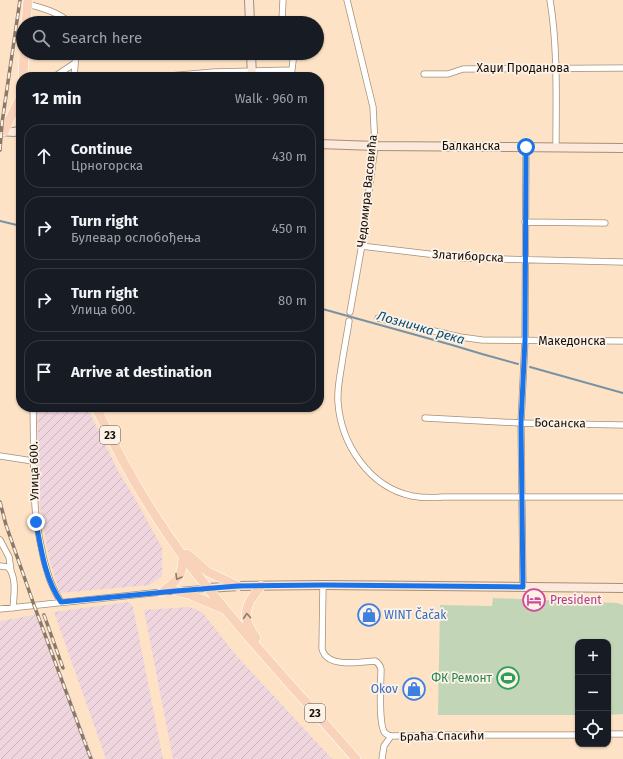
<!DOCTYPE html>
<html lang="en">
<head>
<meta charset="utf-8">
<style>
  body { margin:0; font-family:"Fira Sans",sans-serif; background:#20242c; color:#f1f3f6 }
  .controls { position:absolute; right:12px; bottom:12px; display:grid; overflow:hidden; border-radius:8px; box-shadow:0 1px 3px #0004 }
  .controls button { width:36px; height:36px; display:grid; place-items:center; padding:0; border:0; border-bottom:1px solid #363941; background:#171b24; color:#f1f3f6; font:20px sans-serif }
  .stop { position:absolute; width:12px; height:12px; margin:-9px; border:3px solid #1a73e8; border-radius:50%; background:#fff }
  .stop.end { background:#1a73e8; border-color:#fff; box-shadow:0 1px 4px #0008 }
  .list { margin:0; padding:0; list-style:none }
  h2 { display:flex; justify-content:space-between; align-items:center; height:52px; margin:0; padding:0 16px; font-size:17px }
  h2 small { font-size:13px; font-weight:400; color:#9ea1a6 }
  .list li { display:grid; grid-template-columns:26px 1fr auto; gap:12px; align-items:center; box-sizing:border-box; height:64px; margin:0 8px 8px; padding:0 8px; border:1px solid #363941; border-radius:16px }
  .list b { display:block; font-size:15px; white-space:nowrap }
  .list p { margin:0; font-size:13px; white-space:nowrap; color:#9ea1a6 }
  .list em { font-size:13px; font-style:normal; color:#9ea1a6 }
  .icon { flex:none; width:22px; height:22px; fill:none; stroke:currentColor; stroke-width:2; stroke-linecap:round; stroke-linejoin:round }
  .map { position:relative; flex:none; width:623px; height:759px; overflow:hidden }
  .search { position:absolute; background:#171b24; box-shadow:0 1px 3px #0004; left:16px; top:16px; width:308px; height:44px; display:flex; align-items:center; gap:10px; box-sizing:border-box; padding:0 14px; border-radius:22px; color:#9ea1a6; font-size:15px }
  .panel { position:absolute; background:#171b24; box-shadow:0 1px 3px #0004; left:16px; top:72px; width:308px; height:340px; border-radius:16px }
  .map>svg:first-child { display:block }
  .industrial { fill:url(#industrial-furrows) }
  .pitch { fill:#c2d6b7 }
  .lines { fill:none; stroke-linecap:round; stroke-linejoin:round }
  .stream { stroke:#7792a5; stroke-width:2 }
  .street-casing { stroke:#a78f74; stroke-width:7 }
  .secondary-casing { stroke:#a78f74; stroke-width:10 }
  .primary-casing { stroke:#fff; stroke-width:10 }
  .street { stroke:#fff; stroke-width:5.5 }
  .secondary { stroke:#fce9dc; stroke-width:8 }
  .primary { stroke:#f9d3b9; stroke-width:9 }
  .rail-casing { stroke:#8b7966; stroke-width:3.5 }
  .rail { stroke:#fdf2e7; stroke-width:2; stroke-dasharray:6; stroke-linecap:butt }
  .oneway { stroke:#937a68 }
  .route { stroke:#1a73e8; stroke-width:5 }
  .labels { text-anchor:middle; stroke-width:3.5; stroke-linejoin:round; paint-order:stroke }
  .shield { fill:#fdf2e7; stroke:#5b5249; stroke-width:1 }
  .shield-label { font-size:11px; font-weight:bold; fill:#160e05 }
  .street-label { font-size:12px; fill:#160e05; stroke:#fdf2e7 }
  .hotel-label { font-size:12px; fill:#b23c85; stroke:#fdf2e7; text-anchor:start }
  .shop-label { font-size:12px; fill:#366cbe; stroke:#fdf2e7; text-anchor:start }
  .leisure-label { font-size:12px; fill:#27864d; stroke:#fdf2e7; text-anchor:end }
  .water-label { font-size:13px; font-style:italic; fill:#054d75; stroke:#fdf2e7 }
</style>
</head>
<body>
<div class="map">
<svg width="623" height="759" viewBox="0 0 623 759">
  <defs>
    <pattern id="industrial-furrows" width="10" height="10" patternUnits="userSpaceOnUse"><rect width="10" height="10" fill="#efd5dd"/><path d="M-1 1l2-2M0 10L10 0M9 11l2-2" fill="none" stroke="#ccb6bc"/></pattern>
  </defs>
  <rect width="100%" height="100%" fill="#fde2c5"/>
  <path class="industrial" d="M 37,407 L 87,407 L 118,471 L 137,502 L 162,548 L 162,576 L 150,585 L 60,593 L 49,558 L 39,500 Z
    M 129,602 L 133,607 L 163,759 L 106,759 L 54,612 Z
    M 189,607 L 202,612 L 235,654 L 332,759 L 173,759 L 144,610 Z
    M 39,614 L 94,759 L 0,759 L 0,621 Z"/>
  <path class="pitch" d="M 493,598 L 617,603 L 623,605 L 623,714 L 608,715 L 608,642 L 578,642 L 578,715 L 438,715 L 440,605 L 492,606 Z"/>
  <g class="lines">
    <path class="stream" d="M 0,221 L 21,226
      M 319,308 L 452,345 L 482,354 L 518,364
      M 530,367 L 623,393"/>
    <g class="street-casing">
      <path id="street" d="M 347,0 L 373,107 L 375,146 L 361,250 L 350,312
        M 550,0 C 558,48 556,98 556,147
        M 27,4 C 43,8 58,12 70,23
        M 282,21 L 283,0
        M 424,74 L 448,74 L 463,69 L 623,68
        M 43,77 L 53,77 L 57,75 L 75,63
        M 74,77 L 76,53
        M 157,77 L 214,72 L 291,70
        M 291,77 L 294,53
        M 525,222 L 605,223
        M 361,246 L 462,258 L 623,262
        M 378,318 L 460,337 L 482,340 L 623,341
        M 349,321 C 347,335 344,349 342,363 C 340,376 337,389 338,402 C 341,444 369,487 412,496 C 423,498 432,498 443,497 L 623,497
        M 33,407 C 34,440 33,473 35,505 C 36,524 40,542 44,560 C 48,575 52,589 61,602
        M 425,418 L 521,423 L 623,425
        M 0,456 L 33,461
        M 0,540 L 9,557 L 11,571
        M 0,566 L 8,567 C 17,577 14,595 13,608
        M 323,585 L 322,649 C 323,652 324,655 327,657 C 336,666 362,662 375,661 C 379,663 380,665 381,669 C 381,682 378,725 385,733 C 386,734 390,736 391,736 L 448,735 L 578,735
        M 523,587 L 521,423 L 525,340 L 526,147
        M 0,609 L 162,592 L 209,588
        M 608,734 L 623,734
        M 382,759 L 384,746 L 391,736"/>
    </g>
    <g class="secondary-casing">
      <path id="secondary" d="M 249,0 L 250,23
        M 251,53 L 252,77
        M 0,131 L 14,132 L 21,130
        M 319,144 L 375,146 L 623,148
        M 209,588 L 238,586 L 323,585 L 623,588"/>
    </g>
    <g class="primary-casing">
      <path id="primary" d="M 26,23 L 28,0
        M 23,77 L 24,53
        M 4,131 L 17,104 L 19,100 L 21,99
        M 96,407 C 120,459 149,510 183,556 C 236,627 298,692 356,759
        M 187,554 L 208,572 L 238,586
        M 176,591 L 191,595 L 224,609
        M 162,592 C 178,580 183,577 183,555
        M 256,638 C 253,633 250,629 248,624 C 242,609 252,597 261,586"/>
    </g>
    <use href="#street" class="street"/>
    <use href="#secondary" class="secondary"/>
    <use href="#primary" class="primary"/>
    <g class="rail-casing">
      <path id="rail" d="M 0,150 L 2,123 L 20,0
        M 0,502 L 6,525 L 34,605 L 91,759
        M 44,615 L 63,668"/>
    </g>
    <use href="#rail" class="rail"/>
  </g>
  <defs><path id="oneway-chevron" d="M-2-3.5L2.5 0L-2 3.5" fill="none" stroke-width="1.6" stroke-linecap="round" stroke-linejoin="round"/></defs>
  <g class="oneway">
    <use href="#oneway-chevron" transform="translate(178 577) rotate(120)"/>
    <use href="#oneway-chevron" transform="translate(247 616) rotate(-95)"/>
  </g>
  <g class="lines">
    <path class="route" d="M 36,522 C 41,549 45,579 61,602 L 176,591 L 238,586 L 324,585 L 523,587 L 521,423 L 525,340 L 526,147"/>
  </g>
  <defs>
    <g id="hotel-ring" transform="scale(1.15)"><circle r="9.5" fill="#fdf2e7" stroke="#d1479c" stroke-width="1.5"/><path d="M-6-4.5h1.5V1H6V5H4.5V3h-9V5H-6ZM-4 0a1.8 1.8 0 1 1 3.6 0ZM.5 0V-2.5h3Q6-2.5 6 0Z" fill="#d1479c"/></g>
    <g id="shop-ring" transform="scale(1.15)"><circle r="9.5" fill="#fdf2e7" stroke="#3f7fe0" stroke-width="1.5"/><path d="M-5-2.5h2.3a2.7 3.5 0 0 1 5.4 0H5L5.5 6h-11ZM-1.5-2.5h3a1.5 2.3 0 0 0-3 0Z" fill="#3f7fe0"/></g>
    <g id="stadium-ring" transform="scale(1.15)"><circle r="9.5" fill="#fdf2e7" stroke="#2e9e5b" stroke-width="1.5"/><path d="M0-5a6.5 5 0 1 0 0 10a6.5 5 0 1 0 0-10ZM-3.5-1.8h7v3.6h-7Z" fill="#2e9e5b"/></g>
  </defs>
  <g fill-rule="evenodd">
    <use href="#hotel-ring" x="534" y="600"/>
    <use href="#shop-ring" x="369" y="615"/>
    <use href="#stadium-ring" x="508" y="678"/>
    <use href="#shop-ring" x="414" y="689"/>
  </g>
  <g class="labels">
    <g class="shield">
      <rect x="100" y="426" width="20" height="18" rx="3"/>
      <rect x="305" y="704" width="20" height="18" rx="3"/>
    </g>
    <g class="shield-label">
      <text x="110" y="439">23</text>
      <text x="315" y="717">23</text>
    </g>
    <g class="street-label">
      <text x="523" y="72">Хаџи Проданова</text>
      <text x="471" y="150">Балканска</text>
      <text transform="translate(367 191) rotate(-84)" y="4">Чедомира Васовића</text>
      <text transform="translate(468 256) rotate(3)" y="4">Златиборска</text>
      <text x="572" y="345">Македонска</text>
      <text transform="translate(560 423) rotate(1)" y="4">Босанска</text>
      <text transform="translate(34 471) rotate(-91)" y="4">Улица 600.</text>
      <text transform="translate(442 736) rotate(-1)" y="4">Браћа Спасићи</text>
    </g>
    <g class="hotel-label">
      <text x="550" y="604">President</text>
    </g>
    <g class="shop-label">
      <text x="384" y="619">WINT Čačak</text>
      <text x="398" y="693" text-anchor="end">Okov</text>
    </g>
    <g class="leisure-label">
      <text x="492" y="682">ФК Ремонт</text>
    </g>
    <g class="water-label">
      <text transform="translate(421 327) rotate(16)" y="5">Лозничка река</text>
    </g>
  </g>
</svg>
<div class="controls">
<button>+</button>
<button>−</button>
<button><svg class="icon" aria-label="locate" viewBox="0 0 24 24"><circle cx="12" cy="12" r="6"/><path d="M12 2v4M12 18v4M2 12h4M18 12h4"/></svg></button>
</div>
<div class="stop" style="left:526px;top:147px"></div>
<div class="stop end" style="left:36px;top:522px"></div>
<div class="search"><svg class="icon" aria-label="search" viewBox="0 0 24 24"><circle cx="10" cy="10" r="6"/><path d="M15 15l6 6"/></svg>Search here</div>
<section class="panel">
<h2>12 min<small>Walk · 960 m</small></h2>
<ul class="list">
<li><svg class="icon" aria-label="ahead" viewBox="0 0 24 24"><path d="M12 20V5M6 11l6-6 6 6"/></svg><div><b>Continue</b><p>Црногорска</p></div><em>430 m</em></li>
<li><svg class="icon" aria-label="right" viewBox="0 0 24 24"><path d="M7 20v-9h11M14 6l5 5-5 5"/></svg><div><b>Turn right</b><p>Булевар ослобођења</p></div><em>450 m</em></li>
<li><svg class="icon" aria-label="right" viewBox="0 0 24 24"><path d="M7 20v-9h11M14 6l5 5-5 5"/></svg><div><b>Turn right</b><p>Улица 600.</p></div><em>80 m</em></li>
<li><svg class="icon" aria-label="arrive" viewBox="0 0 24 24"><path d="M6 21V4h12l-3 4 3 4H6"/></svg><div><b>Arrive at destination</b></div></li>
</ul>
</section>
</div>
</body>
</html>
